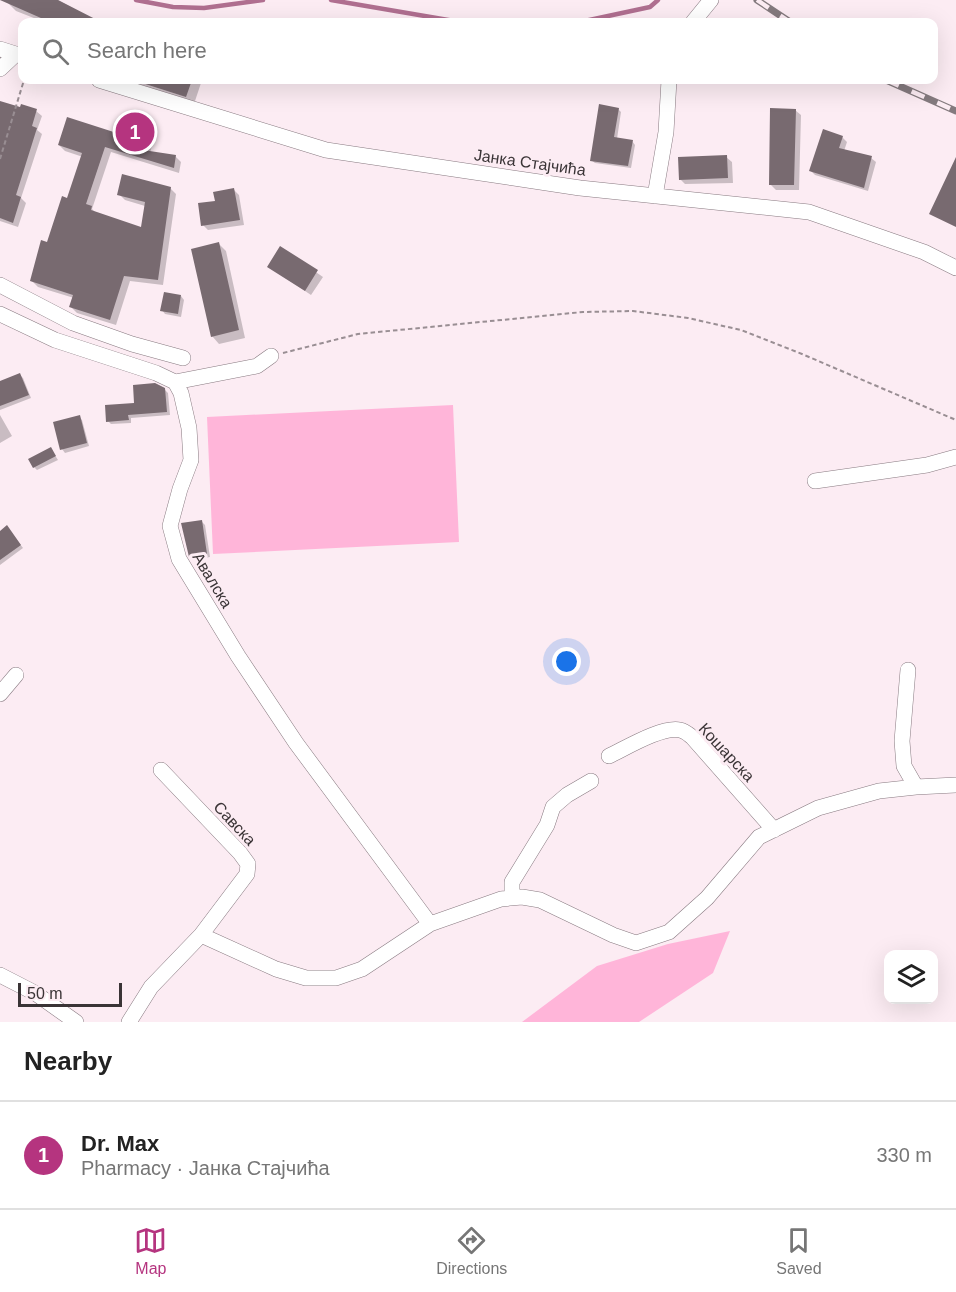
<!DOCTYPE html>
<html lang="en">
<head>
<meta charset="utf-8">
<style>
  body { margin:0; font-family:Arial,sans-serif; background:#f6f6f6; color:#222 }
  .controls { position:absolute; right:18px; bottom:18px; display:grid; overflow:hidden; border-radius:12px; box-shadow:0 6px 24px #0002 }
  .controls button { width:54px; height:54px; display:grid; place-items:center; padding:0; border:0; border-bottom:2px solid #e0e0e0; background:#fff; color:#222; font:30px sans-serif }
  .scale { position:absolute; left:18px; bottom:15px; width:104px; box-sizing:border-box; padding-left:6px; border:3px solid #3a3436; border-top:0; font-size:16px; line-height:21px; white-space:nowrap; color:#3a3436; -webkit-text-stroke:4px #fcecf3; paint-order:stroke }
  .you { position:absolute; left:567px; top:662px; width:21px; height:21px; margin:-15px; border:4px solid #fff; border-radius:50%; background:#1a73e8; box-shadow:0 0 0 9px #1a73e833 }
  .badge { display:grid; place-items:center; width:39px; height:39px; border-radius:50%; background:#b5347f; color:#fff; font-size:20px; font-weight:700 }
  .pin { position:absolute; translate:-50% -50%; border:3px solid #fff; box-shadow:0 2px 6px #0006 }
  .list { margin:0; padding:0; list-style:none }
  h2 { display:flex; justify-content:space-between; align-items:center; height:78px; margin:0; padding:0 24px; font-size:26px }
  h2 small { font-size:20px; font-weight:400; color:#767676 }
  .list li { display:grid; grid-template-columns:39px 1fr auto; gap:18px; align-items:center; box-sizing:border-box; height:108px; padding:0 24px; border-top:2px solid #e0e0e0 }
  .list b { display:block; font-size:22px; white-space:nowrap }
  .list p { margin:0; font-size:20px; white-space:nowrap; color:#767676 }
  .list em { font-size:20px; font-style:normal; color:#767676 }
  .icon { flex:none; width:33px; height:33px; fill:none; stroke:currentColor; stroke-width:2; stroke-linecap:round; stroke-linejoin:round }
  .map { position:relative; flex:none; width:956px; height:1022px; overflow:hidden }
  .search { position:absolute; background:#fff; box-shadow:0 6px 24px #0002; left:18px; right:18px; top:18px; height:66px; display:flex; align-items:center; gap:15px; box-sizing:border-box; padding:0 21px; border-radius:12px; color:#767676; font-size:22px }
  .sheet { height:186px; background:#fff }
  nav { display:flex; justify-content:space-around; align-items:center; box-sizing:border-box; height:84px; border-top:2px solid #e0e0e0; background:#fff; font-size:16px; color:#767676 }
  nav a { display:grid; justify-items:center; gap:3px }
  nav .on { color:#b5347f }
  .map>svg:first-child { display:block }
  .green { fill:#ffb5d9 }
  .shadow { fill:#0003 }
  .lines { fill:none; stroke-linecap:round; stroke-linejoin:round }
  .stream { stroke:#b06f90; stroke-width:4.5 }
  .building { fill:#786a70 }
  .minor-casing { stroke:#887a81; stroke-width:16 }
  .path { stroke:#998e93; stroke-width:2; stroke-dasharray:4.5 3; stroke-linecap:butt }
  .minor { stroke:#fff; stroke-width:15 }
  .rail-casing { stroke:#847a7e; stroke-width:7 }
  .rail { stroke:#fcecf3; stroke-width:4.5; stroke-dasharray:14; stroke-linecap:butt }
  .labels { text-anchor:middle; stroke-width:6; stroke-linejoin:round; paint-order:stroke }
  .street-label { font-size:16px; fill:#3a3436; stroke:#fcecf3 }
</style>
</head>
<body>
<div class="map">
<svg width="956" height="1022" viewBox="0 0 956 1022">
  <rect width="100%" height="100%" fill="#fcecf3"/>
  <path class="green" d="M 453,405 L 459,542 L 213,554 L 207,417 Z
    M 730,931 L 713,973 L 639,1022 L 522,1022 L 597,966 L 668,944 Z"/>
  <path class="shadow" d="M 9,0 L 58,0 L 98,22 L 44,22 L 16,11 L 8,3 Z
    M 115,80 L 202,80 L 194,104 Z
    M 0,103 L 21,109 L 22,106 L 36,111 L 42,116 L 37,130 L 42,134 L 21,198 L 26,203 L 18,227 L 0,221 Z
    M 618,109 L 621,112 L 617,139 L 632,141 L 635,145 L 631,168 L 595,163 L 591,160 Z
    M 795,110 L 801,115 L 799,190 L 776,190 L 770,184 Z
    M 148,132 L 154,138 L 150,153 L 175,156 L 181,162 L 179,173 L 111,152 L 92,209 L 97,214 L 142,229 L 145,206 L 125,200 L 119,194 L 170,188 L 176,194 L 163,285 L 130,281 L 116,325 L 77,313 L 71,307 L 74,298 L 38,287 L 32,281 L 68,200 L 83,157 L 65,151 L 59,145 L 124,137 Z
    M 842,137 L 847,142 L 844,151 L 871,158 L 876,162 L 868,191 L 815,175 L 811,171 Z
    M 726,157 L 732,162 L 733,183 L 685,184 L 680,179 Z
    M 234,190 L 239,195 L 244,225 L 208,230 L 203,225 L 216,202 Z
    M 219,244 L 226,251 L 245,338 L 219,344 L 212,336 Z
    M 281,248 L 323,277 L 311,295 L 269,267 Z
    M 181,296 L 184,300 L 181,317 L 165,314 L 162,310 Z
    M 20,375 L 23,378 L 31,398 L 0,410 L 0,382 Z
    M 165,390 L 168,393 L 170,415 L 131,418 L 131,423 L 111,424 L 108,421 Z
    M 0,415 L 12,436 L 0,443 Z
    M 79,417 L 82,420 L 89,446 L 65,453 L 62,449 Z
    M 51,449 L 58,460 L 37,470 L 34,467 Z
    M 201,521 L 205,525 L 210,557 L 194,560 L 191,556 Z
    M 10,531 L 23,548 L 0,565 L 0,533 Z"/>
  <g class="lines">
    <path class="stream" d="M 136,0 L 173,7 L 204,8 L 263,0
      M 331,0 L 460,22
      M 580,22 L 650,7 L 658,0"/>
  </g>
  <path class="building" d="M 0,0 L 58,0 L 101,22 L 50,22 Z
    M 136,80 L 192,80 L 186,97 L 136,81 Z
    M 0,101 L 20,107 L 21,104 L 37,109 L 32,126 L 37,128 L 16,195 L 21,197 L 13,223 L 0,218 Z
    M 599,104 L 619,108 L 614,137 L 633,140 L 628,166 L 590,161 Z
    M 770,108 L 796,109 L 794,185 L 769,185 Z
    M 67,117 L 123,135 L 126,123 L 149,130 L 143,150 L 176,155 L 174,168 L 105,147 L 86,204 L 92,206 L 91,210 L 141,227 L 145,202 L 117,195 L 122,174 L 171,187 L 158,280 L 124,276 L 110,320 L 69,307 L 73,295 L 30,281 L 41,240 L 47,242 L 62,196 L 67,198 L 82,153 L 58,145 Z
    M 823,129 L 843,136 L 839,148 L 872,156 L 864,188 L 809,171 Z
    M 727,155 L 728,178 L 679,180 L 678,157 Z
    M 956,157 L 956,227 L 929,214 Z
    M 234,188 L 240,220 L 201,226 L 198,203 L 215,201 L 213,192 Z
    M 219,242 L 239,330 L 211,337 L 191,249 Z
    M 280,246 L 318,270 L 305,291 L 267,267 Z
    M 164,292 L 181,295 L 178,314 L 160,311 Z
    M 20,373 L 29,395 L 0,406 L 0,381 Z
    M 155,383 L 165,388 L 167,412 L 128,415 L 129,420 L 106,422 L 105,405 L 134,403 L 133,385 Z
    M 80,415 L 87,443 L 60,450 L 53,422 Z
    M 51,447 L 56,456 L 33,468 L 28,459 Z
    M 202,520 L 207,554 L 189,557 L 181,523 Z
    M 7,525 L 21,545 L 0,560 L 0,531 Z"/>
  <g class="lines">
    <g class="minor-casing">
      <path id="minor" d="M 693,22 L 711,0
        M 0,49 L 22,56
        M 0,69 L 16,54
        M 99,80 L 326,150 L 580,188 L 809,212 L 924,252 L 956,268
        M 655,196 L 666,132 L 669,80
        M 0,285 L 73,323 L 132,344 L 183,358
        M 0,314 L 55,340 L 156,373 L 175,382 L 181,393 L 189,428 L 191,460 L 180,489 L 170,526 L 179,559 L 238,656 L 296,743 L 430,924
        M 175,382 L 257,366 L 271,356
        M 815,481 L 927,465 L 956,457
        M 908,670 L 902,741 L 904,766 L 916,787
        M 0,694 L 16,675
        M 609,756 C 626,748 662,726 680,730 C 685,731 688,734 692,737 L 774,830
        M 161,770 L 240,853 L 248,864 L 247,874 L 201,935
        M 512,898 L 512,882 L 547,825 L 553,807 L 567,795 L 591,781
        M 0,975 L 35,993 L 76,1022
        M 129,1022 L 151,987 L 201,935 L 276,969 L 306,978 L 336,978 L 362,969 L 430,924 L 501,899 L 522,897 L 540,900 L 613,935 L 636,943 L 669,932 L 707,898 L 759,837 L 818,808 L 879,791 L 916,787 L 956,785"/>
    </g>
    <path class="path" d="M 0,159 L 24,80
      M 283,353 L 358,334 L 583,312 L 633,311 L 688,318 L 741,330 L 802,354 L 956,420"/>
    <use href="#minor" class="minor"/>
    <g class="rail-casing">
      <path id="rail" d="M 757,0 L 790,22
        M 886,80 L 956,111"/>
    </g>
    <use href="#rail" class="rail"/>
  </g>
  <g class="labels">
    <g class="street-label">
      <text transform="translate(530 162) rotate(8)" y="6">Јанка Стајчића</text>
      <text transform="translate(213 580) rotate(59)" y="6">Авалска</text>
      <text transform="translate(727 752) rotate(47)" y="6">Кошарска</text>
      <text transform="translate(235 823) rotate(47)" y="6">Савска</text>
    </g>
  </g>
</svg>
<div class="controls">
<button><svg class="icon" aria-label="layers" viewBox="0 0 24 24"><path d="M12 4l9 5-9 5-9-5zM3 14l9 5 9-5"/></svg></button>
</div>
<div class="scale">50 m</div>
<div class="you"></div>
<div class="pin badge" style="left:135px;top:132px">1</div>
<div class="search"><svg class="icon" aria-label="search" viewBox="0 0 24 24"><circle cx="10" cy="10" r="6"/><path d="M15 15l6 6"/></svg>Search here</div>
</div>
<section class="sheet">
<h2>Nearby<small></small></h2>
<ul class="list">
<li><span class="badge">1</span><div><b>Dr. Max</b><p>Pharmacy · Јанка Стајчића</p></div><em>330 m</em></li>
</ul>
</section>
<nav>
<a class="on"><svg class="icon" aria-label="map" viewBox="0 0 24 24"><path d="M3 6l6-2 6 2 6-2v14l-6 2-6-2-6 2zM9 4v14M15 6v14"/></svg>Map</a>
<a><svg class="icon" aria-label="directions" viewBox="0 0 24 24"><path d="M12 3l9 9-9 9-9-9zM9 14v-3h6M13 9l2 2-2 2"/></svg>Directions</a>
<a><svg class="icon" aria-label="saved" viewBox="0 0 24 24"><path d="M7 4h10v16l-5-4-5 4z"/></svg>Saved</a>
</nav>
</body>
</html>
